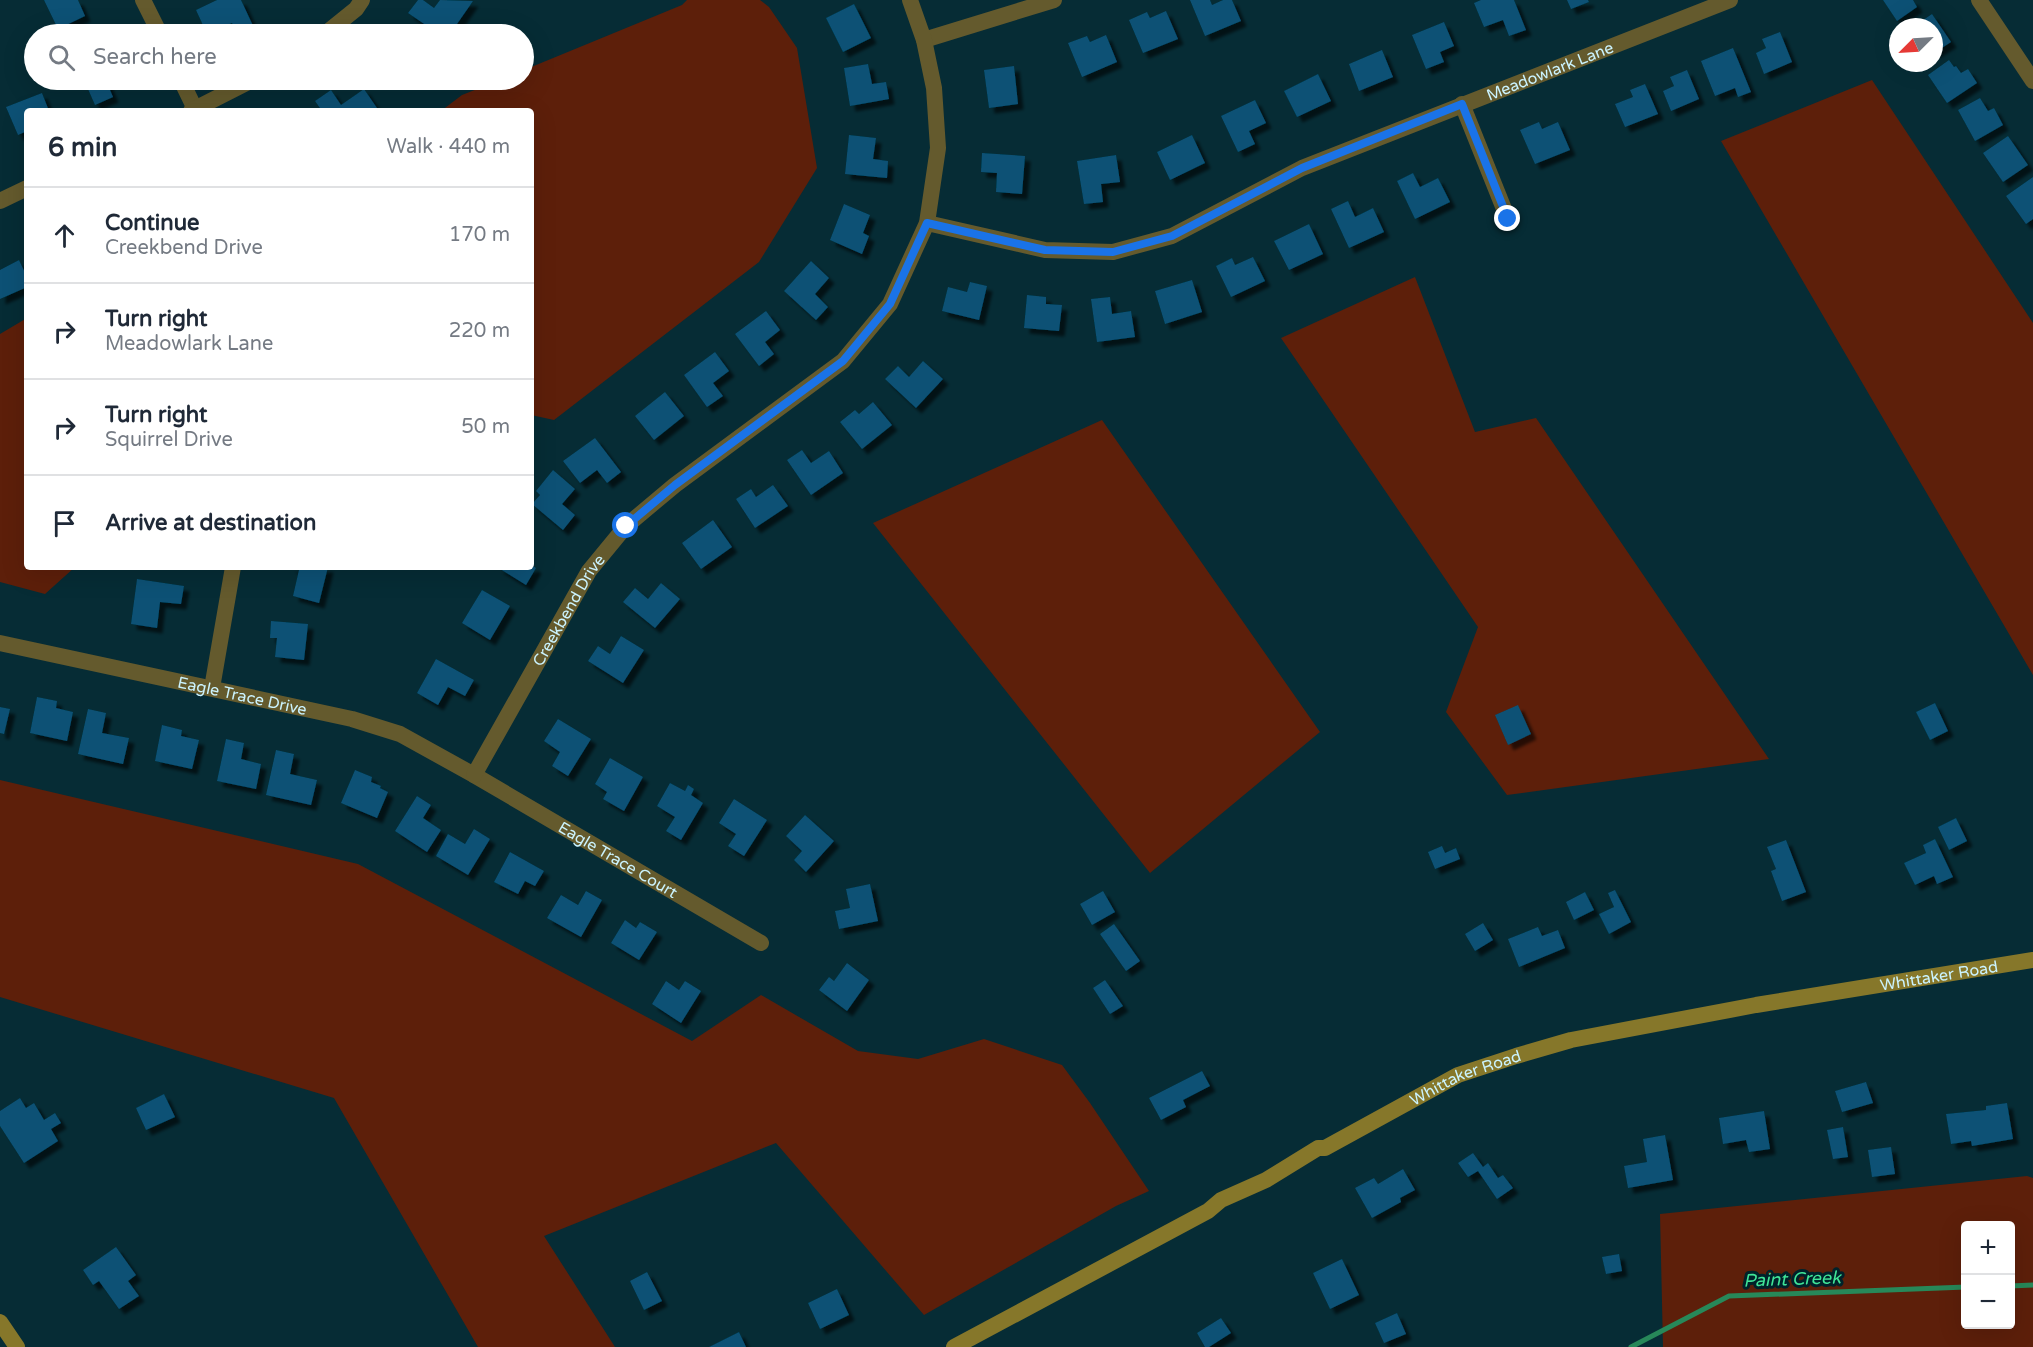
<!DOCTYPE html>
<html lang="en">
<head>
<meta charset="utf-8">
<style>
  body { margin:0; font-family:"Varela Round",sans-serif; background:#f6f6f7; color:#1f2937 }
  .controls { position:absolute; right:18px; bottom:18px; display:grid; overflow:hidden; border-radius:6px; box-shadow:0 6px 24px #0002 }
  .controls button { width:54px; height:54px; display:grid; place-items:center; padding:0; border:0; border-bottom:2px solid #e0e1e3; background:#fff; color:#1f2937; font:30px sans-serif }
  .compass { position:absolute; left:1889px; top:18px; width:54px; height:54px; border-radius:50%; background:#fff; box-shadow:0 6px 24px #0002; rotate:246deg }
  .stop { position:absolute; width:18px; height:18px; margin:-14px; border:4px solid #1a73e8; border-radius:50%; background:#fff }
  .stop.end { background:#1a73e8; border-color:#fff; box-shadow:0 2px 6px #0008 }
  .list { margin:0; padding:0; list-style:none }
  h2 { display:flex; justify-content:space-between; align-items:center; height:78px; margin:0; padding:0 24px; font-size:26px }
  h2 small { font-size:20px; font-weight:400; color:#747a83 }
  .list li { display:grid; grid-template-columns:39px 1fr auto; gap:18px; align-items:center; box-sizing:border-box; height:96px; padding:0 24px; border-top:2px solid #e0e1e3 }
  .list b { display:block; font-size:22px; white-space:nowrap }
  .list p { margin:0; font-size:20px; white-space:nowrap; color:#747a83 }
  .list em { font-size:20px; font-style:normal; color:#747a83 }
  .icon { flex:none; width:33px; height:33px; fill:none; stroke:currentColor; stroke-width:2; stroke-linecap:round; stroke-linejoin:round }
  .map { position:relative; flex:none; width:2033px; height:1347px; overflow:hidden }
  .search { position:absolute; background:#fff; box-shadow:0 6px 24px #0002; left:24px; top:24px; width:510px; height:66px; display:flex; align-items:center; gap:15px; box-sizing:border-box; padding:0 21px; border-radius:33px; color:#747a83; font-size:22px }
  .panel { position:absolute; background:#fff; box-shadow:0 6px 24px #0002; left:24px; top:108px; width:510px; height:462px; border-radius:6px }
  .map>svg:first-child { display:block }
  .green { fill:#5d1f0a; fill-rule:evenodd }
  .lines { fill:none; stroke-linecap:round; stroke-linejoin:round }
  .stream { stroke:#278859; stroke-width:5 }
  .building { fill:#095174; filter:url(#shadow) }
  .minor { stroke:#645a2d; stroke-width:16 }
  .secondary { stroke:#86772a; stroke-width:16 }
  .route { stroke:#1a73e8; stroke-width:8 }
  .labels { text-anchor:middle; stroke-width:6; stroke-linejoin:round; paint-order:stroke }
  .street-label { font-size:16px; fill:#cbf3fe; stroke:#00222a }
  .water-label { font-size:18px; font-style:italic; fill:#40e597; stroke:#00222a }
</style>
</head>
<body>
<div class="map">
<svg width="2033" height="1347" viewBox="0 0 2033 1347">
  <defs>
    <filter id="shadow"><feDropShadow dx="5.5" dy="5.5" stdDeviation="1.5" flood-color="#0009"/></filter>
  </defs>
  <rect width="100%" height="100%" fill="#062c35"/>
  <path class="green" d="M 687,0 L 760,0 L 769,7 L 797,48 L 817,168 L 759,262 L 554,420 L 531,415 L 531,111 L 441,111 L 462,95 L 500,80 L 524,80 L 524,70 L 682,5 Z
    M 1872,80 L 2033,323 L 2033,675 L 1721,141 Z
    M 1415,277 L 1475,432 L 1536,418 L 1769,759 L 1507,795 L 1446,712 L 1478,627 L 1281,338 Z
    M 27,318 L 27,567 L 75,567 L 45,594 L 0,582 L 0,334 Z
    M 1102,420 L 1320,732 L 1150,873 L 873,523 Z
    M 0,780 L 358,864 L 692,1041 L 761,995 L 858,1051 L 918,1059 L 984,1039 L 1062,1065 L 1090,1103 L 1149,1191 L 1116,1206 L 924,1315 L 776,1143 L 544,1236 L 615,1347 L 478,1347 L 334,1098 L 0,997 Z
    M 2027,1176 L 2033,1178 L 2033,1347 L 1663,1347 L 1660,1214 ZM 1966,1226 L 2010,1226 L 2010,1324 L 1966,1324 Z"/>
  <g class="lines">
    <path class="stream" d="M 2010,1286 L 2033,1285
      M 1631,1347 L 1729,1296 L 1966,1287"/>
  </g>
  <path class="building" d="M 44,0 L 78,0 L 85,16 L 58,29 Z
    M 217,0 L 241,0 L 255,30 L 245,34 L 237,34 L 232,23 L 207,34 L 196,10 Z
    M 418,0 L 423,0 L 434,8 L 440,0 L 473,1 L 450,34 L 439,34 L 408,13 Z
    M 1190,0 L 1210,0 L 1212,5 L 1223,0 L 1232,0 L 1241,21 L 1205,36 Z
    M 1481,0 L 1514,0 L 1526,30 L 1509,36 L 1503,20 L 1484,27 L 1474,3 Z
    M 1567,0 L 1588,0 L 1589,2 L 1571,9 Z
    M 1883,0 L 1913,0 L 1917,7 L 1897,21 Z
    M 854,4 L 871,38 L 843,52 L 826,18 Z
    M 1166,11 L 1178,39 L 1143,53 L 1129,20 L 1147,12 L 1150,18 Z
    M 1932,14 L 1951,42 L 1934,53 L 1934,27 L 1913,27 Z
    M 1444,22 L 1454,46 L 1440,52 L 1444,62 L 1426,69 L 1412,35 Z
    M 1780,32 L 1792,62 L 1764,74 L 1756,53 L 1766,48 L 1762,39 Z
    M 1106,35 L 1117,62 L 1082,77 L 1068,43 L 1087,36 L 1090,42 Z
    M 1733,48 L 1751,92 L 1738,97 L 1735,88 L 1715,96 L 1701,61 Z
    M 1382,50 L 1393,77 L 1359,91 L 1349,64 Z
    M 1949,60 L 1954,67 L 1956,66 L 1961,73 L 1968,69 L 1977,83 L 1947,103 L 1928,75 Z
    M 868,64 L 872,84 L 886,82 L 889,99 L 850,106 L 844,68 Z
    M 1014,66 L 1018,104 L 989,108 L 984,70 Z
    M 1687,70 L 1699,99 L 1671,111 L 1663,91 L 1674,86 L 1670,77 Z
    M 1318,74 L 1331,101 L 1297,117 L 1284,91 Z
    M 84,80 L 115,80 L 107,83 L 113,97 L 95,105 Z
    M 1645,84 L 1658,114 L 1625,127 L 1615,104 L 1633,97 L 1630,90 Z
    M 364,89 L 379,111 L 322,111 L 315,101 L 331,90 L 341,105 Z
    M 42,93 L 49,111 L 27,111 L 27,131 L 18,135 L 6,107 Z
    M 1980,98 L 1988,111 L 1994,108 L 2003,125 L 1975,141 L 1958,110 Z
    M 1255,100 L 1266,123 L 1249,131 L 1255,144 L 1238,152 L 1221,116 Z
    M 1539,122 L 1542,129 L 1558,122 L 1570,150 L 1535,164 L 1520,130 Z
    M 849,135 L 876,138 L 873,159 L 888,161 L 887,178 L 845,174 Z
    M 1192,135 L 1205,163 L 1170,180 L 1157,152 Z
    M 2008,136 L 2028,165 L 2003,182 L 1983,153 Z
    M 982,153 L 1025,156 L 1022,194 L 996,192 L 997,173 L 981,172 Z
    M 1116,155 L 1120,182 L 1101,184 L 1103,202 L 1084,204 L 1077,161 Z
    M 1413,173 L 1420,187 L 1438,178 L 1450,202 L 1415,219 L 1397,181 Z
    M 2033,177 L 2033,219 L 2026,224 L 2006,196 Z
    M 1348,201 L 1355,217 L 1373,208 L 1384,232 L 1349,248 L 1331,209 Z
    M 844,204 L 870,215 L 863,233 L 869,236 L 862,254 L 830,240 Z
    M 1309,224 L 1323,254 L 1289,270 L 1274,241 Z
    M 1253,257 L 1265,281 L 1231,297 L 1216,266 L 1232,258 L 1235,265 Z
    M 19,260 L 27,277 L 27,287 L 0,299 L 0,270 Z
    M 811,261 L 829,278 L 815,294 L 828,307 L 816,320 L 784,291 Z
    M 1192,280 L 1202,312 L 1165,324 L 1155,291 Z
    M 970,282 L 987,286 L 979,320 L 942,311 L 948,287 L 967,292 Z
    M 1027,295 L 1046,297 L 1046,304 L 1062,305 L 1059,331 L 1024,328 Z
    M 1110,297 L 1112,314 L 1131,311 L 1135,337 L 1097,342 L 1091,299 Z
    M 766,311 L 780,330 L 765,342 L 774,354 L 759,366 L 735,334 Z
    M 715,352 L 729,371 L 713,383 L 723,396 L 707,407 L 684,375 Z
    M 923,361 L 943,379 L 916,408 L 885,379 L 898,366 L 909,377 Z
    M 665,392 L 684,416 L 654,440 L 635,416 Z
    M 873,402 L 892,425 L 862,449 L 840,422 L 855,410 L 859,414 Z
    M 595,438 L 621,472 L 607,483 L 597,470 L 580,483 L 563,461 Z
    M 802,450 L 811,463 L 829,451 L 843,473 L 811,495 L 787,460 Z
    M 553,470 L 575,489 L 562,504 L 575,515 L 563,530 L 532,504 L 540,495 L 536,491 Z
    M 773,485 L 788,506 L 755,528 L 736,499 L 751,489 L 756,497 Z
    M 713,520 L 732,547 L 701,569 L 682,543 Z
    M 531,565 L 536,568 L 526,585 L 497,567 L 531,567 Z
    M 289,567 L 328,567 L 319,603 L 293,596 L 299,570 Z
    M 137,579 L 184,586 L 181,604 L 160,602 L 157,628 L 131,624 Z
    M 661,583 L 680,599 L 655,628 L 623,602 L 635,588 L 648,599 Z
    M 482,590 L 510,606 L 490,640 L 462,623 Z
    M 271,621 L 308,624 L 304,660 L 275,657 L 277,638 L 270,638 Z
    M 621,636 L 644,650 L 623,683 L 588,661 L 598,646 L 610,654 Z
    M 436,659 L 474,680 L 465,696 L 448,687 L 438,705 L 417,693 Z
    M 37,697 L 57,701 L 56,708 L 73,712 L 67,741 L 30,733 Z
    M 1935,703 L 1948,731 L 1930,740 L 1916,712 Z
    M 1518,705 L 1531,734 L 1508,745 L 1495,715 Z
    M 0,707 L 10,709 L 4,734 L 0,733 Z
    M 88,709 L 106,713 L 102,733 L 129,738 L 123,764 L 78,754 Z
    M 558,719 L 591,739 L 568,776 L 552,766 L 560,752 L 544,741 Z
    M 162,725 L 182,730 L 181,736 L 199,740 L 192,769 L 155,761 Z
    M 226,739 L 244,743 L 241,759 L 261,764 L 256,789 L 217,781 Z
    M 276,750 L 294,754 L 290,774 L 317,780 L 311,805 L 266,795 Z
    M 610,758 L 643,777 L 624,811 L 603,799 L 607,792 L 595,784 Z
    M 355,770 L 372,777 L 371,782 L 381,786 L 380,788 L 388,792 L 377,818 L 341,803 Z
    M 670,783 L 685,791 L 688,785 L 694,789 L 691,795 L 703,803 L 681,840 L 666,831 L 675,817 L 657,806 Z
    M 417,796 L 431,805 L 423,818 L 441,830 L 427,852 L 395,831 Z
    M 734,799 L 767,820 L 744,856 L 728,846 L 736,834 L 719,823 Z
    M 805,815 L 834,841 L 806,872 L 794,860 L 802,851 L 786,836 Z
    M 1956,818 L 1967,841 L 1949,850 L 1938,827 Z
    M 474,829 L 490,839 L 468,875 L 436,856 L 448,834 L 465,844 Z
    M 1935,839 L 1953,877 L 1937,884 L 1934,876 L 1915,885 L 1904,863 L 1926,853 L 1923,845 Z
    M 1786,840 L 1806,892 L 1782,901 L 1771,871 L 1776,869 L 1767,847 Z
    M 1442,846 L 1445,853 L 1456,848 L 1460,859 L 1435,869 L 1428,852 Z
    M 510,852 L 544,871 L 535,886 L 525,881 L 518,894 L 494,882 Z
    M 870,884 L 878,921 L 839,929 L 835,911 L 850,908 L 846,889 Z
    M 1615,890 L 1631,922 L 1609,934 L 1599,914 L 1614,907 L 1608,893 Z
    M 586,891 L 602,900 L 581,937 L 547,918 L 561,895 L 578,905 Z
    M 1103,891 L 1115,912 L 1092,925 L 1080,904 Z
    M 1585,892 L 1594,910 L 1574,920 L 1566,902 Z
    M 625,920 L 636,928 L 640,922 L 657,932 L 639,960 L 611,943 Z
    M 1483,923 L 1493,940 L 1475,951 L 1465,934 Z
    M 1114,924 L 1140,961 L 1126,971 L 1100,934 Z
    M 1538,927 L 1542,936 L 1558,930 L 1565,948 L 1519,967 L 1508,939 Z
    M 847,963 L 869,980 L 847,1011 L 819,990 L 829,977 L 834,981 Z
    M 1105,980 L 1123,1006 L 1110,1014 L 1093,988 Z
    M 666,981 L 679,990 L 685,981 L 701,991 L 681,1023 L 652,1004 Z
    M 1202,1071 L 1210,1086 L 1183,1100 L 1186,1107 L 1161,1120 L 1149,1098 Z
    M 1866,1082 L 1873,1103 L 1842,1112 L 1835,1091 Z
    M 164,1094 L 175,1117 L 146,1130 L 136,1108 Z
    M 20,1098 L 26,1108 L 34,1103 L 44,1120 L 55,1113 L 61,1123 L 51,1129 L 58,1141 L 24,1163 L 0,1126 L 0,1111 Z
    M 2007,1103 L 2013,1139 L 1972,1146 L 1971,1141 L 1951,1144 L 1946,1114 L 1986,1110 L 1986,1106 Z
    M 1764,1111 L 1770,1149 L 1749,1152 L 1746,1140 L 1723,1144 L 1719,1118 Z
    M 1843,1127 L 1848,1157 L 1833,1159 L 1827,1130 Z
    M 1665,1135 L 1673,1180 L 1628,1188 L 1624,1166 L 1647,1162 L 1643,1139 Z
    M 1891,1147 L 1895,1174 L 1872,1177 L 1868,1150 Z
    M 1473,1153 L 1483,1167 L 1488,1163 L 1498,1178 L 1503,1175 L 1513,1188 L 1497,1199 L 1478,1171 L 1468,1177 L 1458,1163 Z
    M 1403,1169 L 1415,1190 L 1400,1198 L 1401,1202 L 1372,1218 L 1355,1188 L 1374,1178 L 1378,1184 Z
    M 116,1247 L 136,1275 L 128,1281 L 139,1296 L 119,1309 L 99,1281 L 93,1285 L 83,1270 Z
    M 1619,1254 L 1622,1271 L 1606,1274 L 1602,1257 Z
    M 1342,1259 L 1359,1295 L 1330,1309 L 1313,1273 Z
    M 647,1272 L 662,1301 L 644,1310 L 630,1281 Z
    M 837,1289 L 849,1315 L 820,1329 L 808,1303 Z
    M 1397,1313 L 1406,1334 L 1384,1343 L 1375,1323 Z
    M 1221,1318 L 1231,1333 L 1209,1347 L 1205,1347 L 1197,1333 Z
    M 739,1332 L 746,1347 L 709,1347 Z"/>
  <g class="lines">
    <g class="minor">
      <path d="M 143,0 L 160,34"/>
      <path d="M 1979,0 L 2033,81"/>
      <path d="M 325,34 L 356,9 L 362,0"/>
      <path d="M 924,40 L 1054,0"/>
      <path d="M 181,80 L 195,109"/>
      <path d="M 1462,104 L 1508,219"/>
      <path d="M 191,111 L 252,80"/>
      <path d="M 0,201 L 27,188"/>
      <path id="s1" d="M 927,223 L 1045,250 L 1113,252 L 1172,236 L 1302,168 L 1730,0"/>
      <path id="s2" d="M 0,643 L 352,719 L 400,734 L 474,775 L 761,943"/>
      <path d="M 212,688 L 233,567"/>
      <path id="s3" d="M 474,775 L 589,571 L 626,526 L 675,485 L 843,361 L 890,304 L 927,223 L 938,148 L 934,88 L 924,40 L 910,0"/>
    </g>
    <g class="secondary">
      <path d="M 0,1322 L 17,1347"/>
      <path id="s4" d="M 954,1347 L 1208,1211 L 1221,1200 L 1266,1180 L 1318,1148 L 1325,1148 L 1458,1075 L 1516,1056 L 1571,1040 L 1756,1005 L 2033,960"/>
    </g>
  </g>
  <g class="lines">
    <path class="route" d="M 626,526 L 675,485 L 843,361 L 890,304 L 927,223 L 1045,250 L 1113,252 L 1172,236 L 1302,168 L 1462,104 L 1508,219"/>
  </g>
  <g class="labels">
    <g class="street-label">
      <text dy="6" stroke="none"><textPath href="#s1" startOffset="663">Meadowlark Lane</textPath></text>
      <text dy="6" stroke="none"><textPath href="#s3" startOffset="190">Creekbend Drive</textPath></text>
      <text dy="6" stroke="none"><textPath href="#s2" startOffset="248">Eagle Trace Drive</textPath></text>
      <text dy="6" stroke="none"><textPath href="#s2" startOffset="662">Eagle Trace Court</textPath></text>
      <text dy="6" stroke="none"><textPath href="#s4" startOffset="1066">Whittaker Road</textPath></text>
      <text dy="6" stroke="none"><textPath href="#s4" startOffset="580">Whittaker Road</textPath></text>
    </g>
    <g class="water-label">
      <text transform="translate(1792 1279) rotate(-2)" y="6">Paint Creek</text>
    </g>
  </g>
</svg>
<div class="controls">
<button>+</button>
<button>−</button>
</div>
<svg class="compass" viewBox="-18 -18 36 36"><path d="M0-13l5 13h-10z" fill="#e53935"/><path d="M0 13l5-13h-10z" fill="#747a83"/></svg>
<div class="stop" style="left:626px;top:526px"></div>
<div class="stop end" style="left:1508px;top:219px"></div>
<div class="search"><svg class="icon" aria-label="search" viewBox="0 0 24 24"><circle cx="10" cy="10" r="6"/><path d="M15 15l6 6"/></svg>Search here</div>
<section class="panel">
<h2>6 min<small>Walk · 440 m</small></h2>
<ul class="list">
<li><svg class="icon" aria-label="ahead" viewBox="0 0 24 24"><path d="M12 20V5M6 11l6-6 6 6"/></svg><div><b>Continue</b><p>Creekbend Drive</p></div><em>170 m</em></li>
<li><svg class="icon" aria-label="right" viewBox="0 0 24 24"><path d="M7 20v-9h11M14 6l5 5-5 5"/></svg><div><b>Turn right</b><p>Meadowlark Lane</p></div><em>220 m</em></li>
<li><svg class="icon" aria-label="right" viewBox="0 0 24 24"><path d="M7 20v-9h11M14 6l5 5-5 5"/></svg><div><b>Turn right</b><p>Squirrel Drive</p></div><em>50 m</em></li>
<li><svg class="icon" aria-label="arrive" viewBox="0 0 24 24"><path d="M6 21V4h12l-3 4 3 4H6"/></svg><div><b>Arrive at destination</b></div></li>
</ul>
</section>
</div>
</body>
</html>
